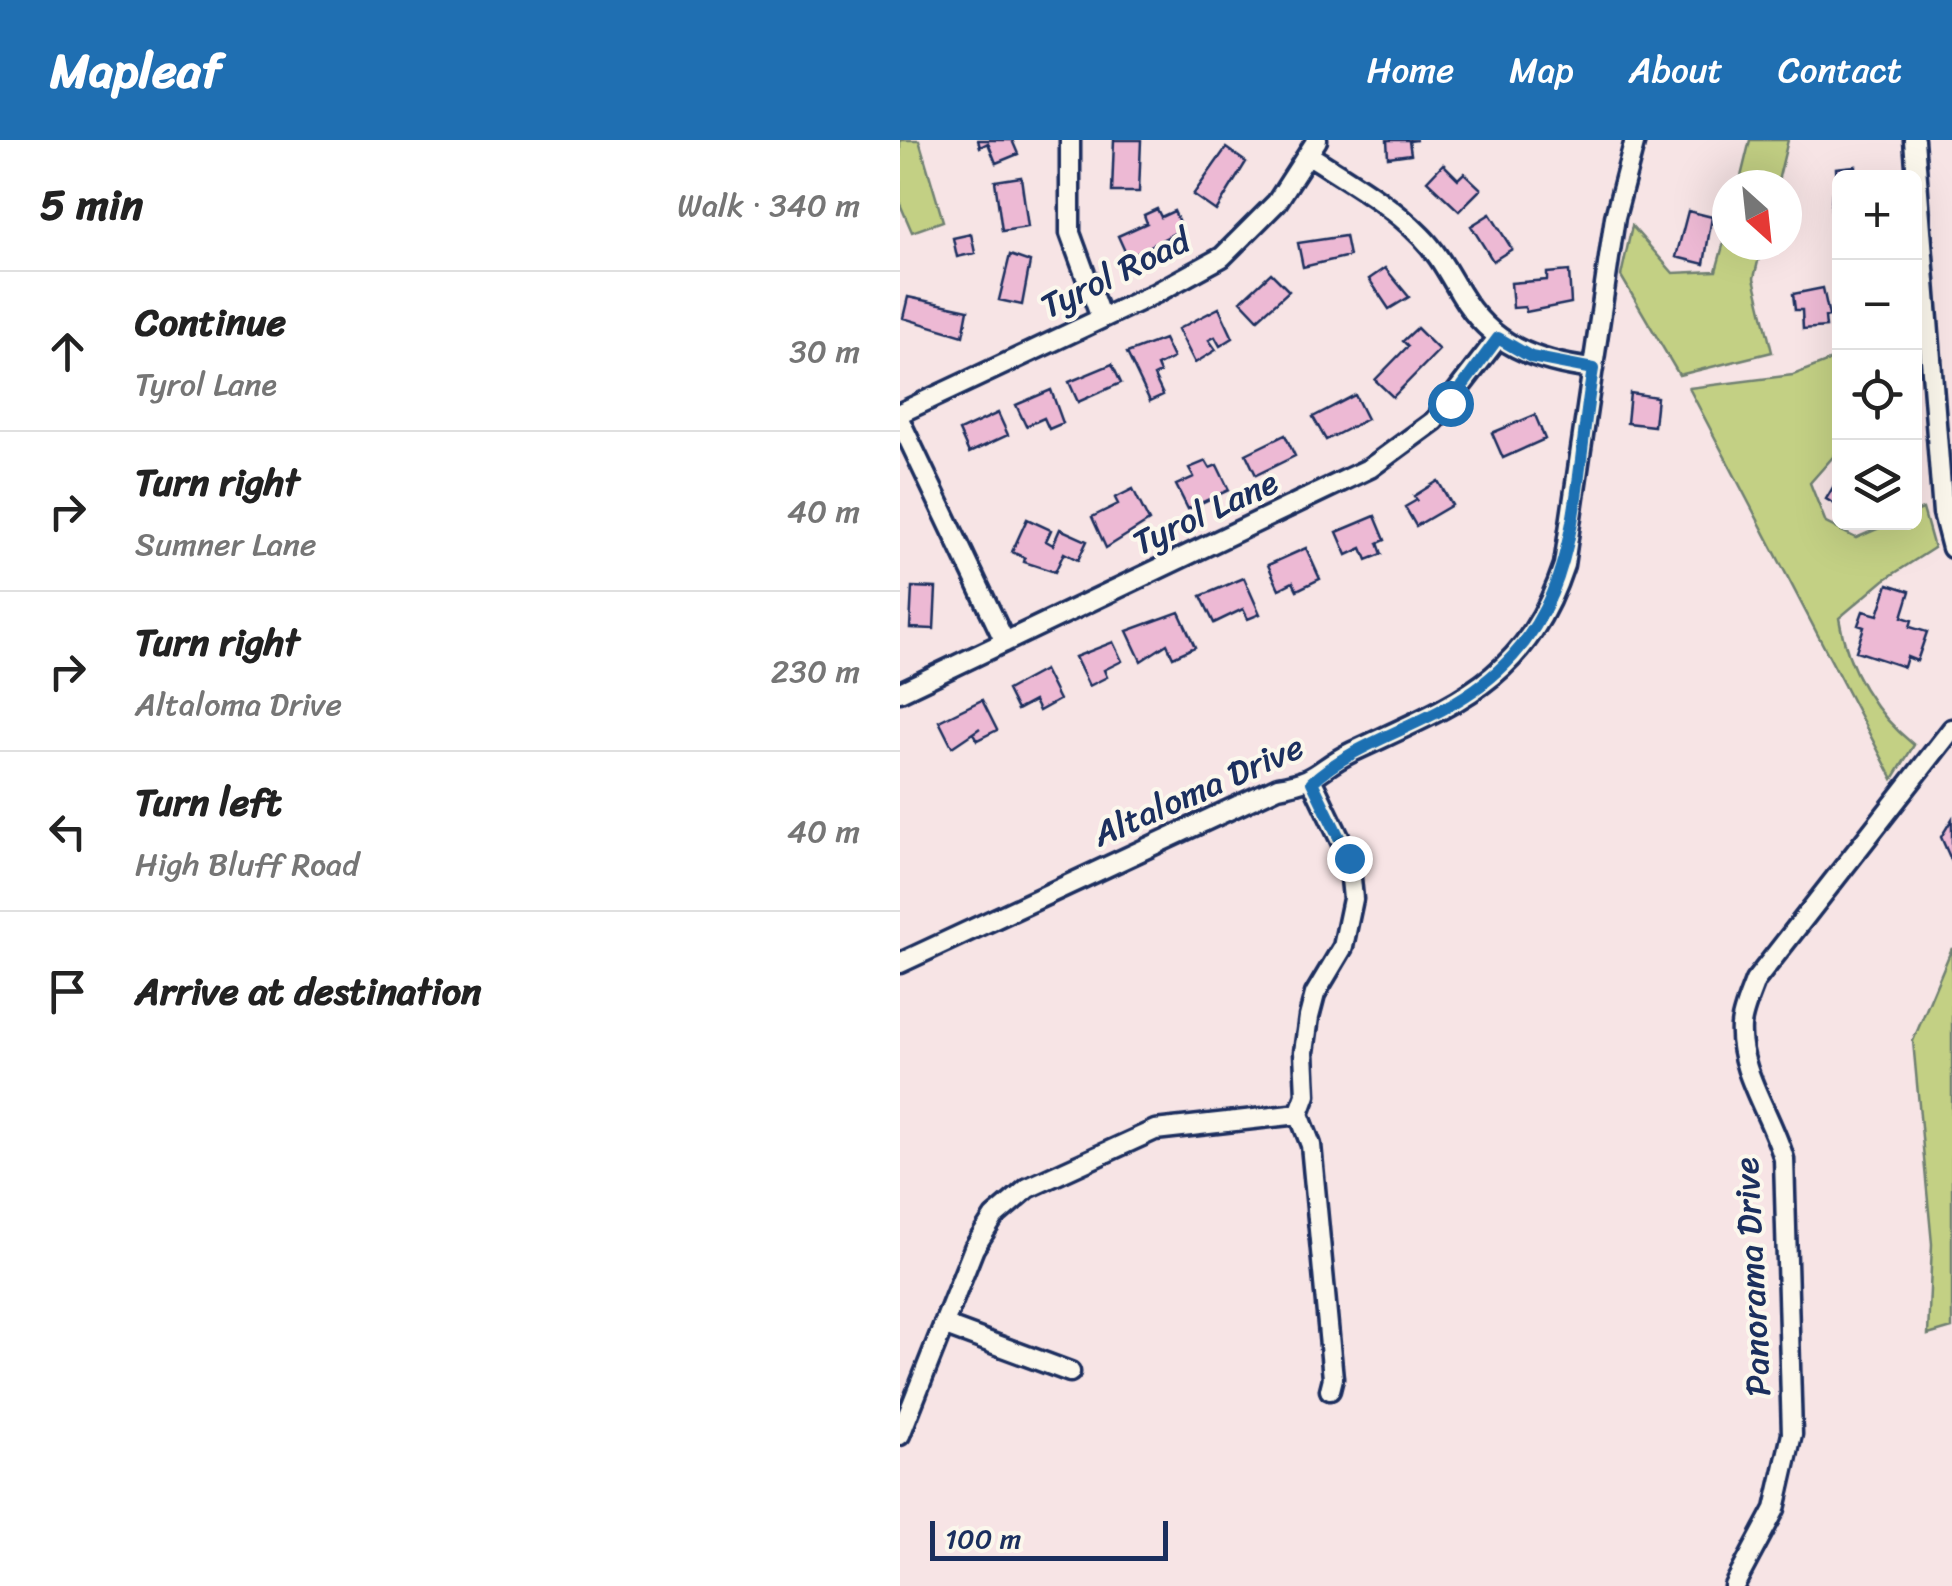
<!DOCTYPE html>
<html lang="en">
<head>
<meta charset="utf-8">
<style>
  body { margin:0; font-family:Sriracha,sans-serif; background:#f2f2f2; color:#222 }
  .controls { position:absolute; right:30px; top:30px; display:grid; overflow:hidden; border-radius:15px; box-shadow:0 10px 40px #0002 }
  .controls button { width:90px; height:90px; display:grid; place-items:center; padding:0; border:0; border-bottom:2px solid #e0e0e0; background:#fff; color:#222; font:50px sans-serif }
  .compass { position:absolute; left:812px; top:30px; width:90px; height:90px; border-radius:50%; background:#fff; box-shadow:0 10px 40px #0002; rotate:153deg }
  .scale { position:absolute; left:30px; bottom:25px; width:238px; box-sizing:border-box; padding-left:10px; border:5px solid #1b2f5e; border-top:0; font-size:28px; line-height:35px; white-space:nowrap; color:#1b2f5e; -webkit-text-stroke:8px #fbf7ec; paint-order:stroke }
  .stop { position:absolute; width:30px; height:30px; margin:-22px; border:8px solid #1f6fb2; border-radius:50%; background:#fff }
  .stop.end { background:#1f6fb2; border-color:#fff; box-shadow:0 2px 10px #0008 }
  .list { margin:0; padding:0; list-style:none }
  h2 { display:flex; justify-content:space-between; align-items:center; height:130px; margin:0; padding:0 40px; font-size:42px }
  h2 small { font-size:32px; font-weight:400; color:#767676 }
  .list li { display:grid; grid-template-columns:65px 1fr auto; gap:30px; align-items:center; box-sizing:border-box; height:160px; padding:0 40px; border-top:2px solid #e0e0e0 }
  .list b { display:block; font-size:38px; white-space:nowrap }
  .list p { margin:0; font-size:32px; white-space:nowrap; color:#767676 }
  .list em { font-size:32px; font-style:normal; color:#767676 }
  .icon { flex:none; width:55px; height:55px; fill:none; stroke:currentColor; stroke-width:2; stroke-linecap:round; stroke-linejoin:round }
  .map { position:relative; flex:none; width:1052px; height:1446px; overflow:hidden }
  header { display:flex; align-items:center; gap:60px; box-sizing:border-box; height:140px; padding:0 50px; background:#1f6fb2; color:#fff }
  header strong { font-size:48px }
  nav { display:flex; gap:55px; margin-inline-start:auto; font-size:35px }
  main { display:flex }
  aside { flex:1; background:#fff }
  .map>svg:first-child { display:block }
  .green { fill:#c3d084; stroke:#6f8071; stroke-width:2.5 }
  .building { fill:#edb9d4; stroke:#1b2f5e; stroke-width:2.5 }
  .lines { fill:none; stroke-linecap:round; stroke-linejoin:round }
  .street-casing { stroke:#1b2f5e; stroke-width:25 }
  .street { stroke:#fbf7ec; stroke-width:18 }
  .route { stroke:#1f6fb2; stroke-width:12 }
  .labels { text-anchor:middle; stroke-width:8; stroke-linejoin:round; paint-order:stroke }
  .street-label { font-size:35px; fill:#1b2f5e; stroke:#fbf7ec }
</style>
</head>
<body>
<header>
<strong>Mapleaf</strong>
<nav><a>Home</a><a>Map</a><a>About</a><a>Contact</a></nav>
</header>
<main>
<aside>
<h2>5 min<small>Walk · 340 m</small></h2>
<ul class="list">
<li><svg class="icon" aria-label="ahead" viewBox="0 0 24 24"><path d="M12 20V5M6 11l6-6 6 6"/></svg><div><b>Continue</b><p>Tyrol Lane</p></div><em>30 m</em></li>
<li><svg class="icon" aria-label="right" viewBox="0 0 24 24"><path d="M7 20v-9h11M14 6l5 5-5 5"/></svg><div><b>Turn right</b><p>Sumner Lane</p></div><em>40 m</em></li>
<li><svg class="icon" aria-label="right" viewBox="0 0 24 24"><path d="M7 20v-9h11M14 6l5 5-5 5"/></svg><div><b>Turn right</b><p>Altaloma Drive</p></div><em>230 m</em></li>
<li><svg class="icon" aria-label="left" viewBox="0 0 24 24"><path d="M17 20v-9H6M10 6l-5 5 5 5"/></svg><div><b>Turn left</b><p>High Bluff Road</p></div><em>40 m</em></li>
<li><svg class="icon" aria-label="arrive" viewBox="0 0 24 24"><path d="M6 21V4h12l-3 4 3 4H6"/></svg><div><b>Arrive at destination</b></div></li>
</ul>
</aside>
<div class="map">
<svg width="1052" height="1446" viewBox="0 0 1052 1446">
  <rect width="100%" height="100%" fill="#f7e4e5"/>
  <filter id="ink" filterUnits="userSpaceOnUse"><feTurbulence type="fractalNoise" baseFrequency=".01" numOctaves="2"/><feDisplacementMap in="SourceGraphic" scale="20" xChannelSelector="R" yChannelSelector="G"/><feConvolveMatrix kernelMatrix="1 2 1 2 8 2 1 2 1" color-interpolation-filters="sRGB"/></filter>
  <g filter="url(#ink)">
    <path class="green" d="M 0,0 L 19,0 L 43,81 L 12,92 L 0,64 Z
      M 850,0 L 888,0 L 877,45 L 839,45 Z
      M 732,86 L 773,133 L 816,131 L 827,91 L 827,105 L 862,105 L 854,138 L 872,212 L 779,235 L 721,136 Z
      M 939,217 L 939,310 L 910,343 L 926,383 L 956,398 L 991,383 L 1014,382 L 1015,372 L 1023,369 L 1034,408 L 984,440 L 939,478 C 947,528 974,573 1014,605 L 993,639 L 789,248 L 893,235 Z
      M 1052,808 L 1052,1188 L 1028,1195 L 1032,1104 L 1013,901 Z"/>
    <path class="building" d="M 78,0 L 112,0 L 118,14 L 96,23 L 88,3 L 80,7 Z
      M 214,0 L 241,0 L 239,52 L 212,52 Z
      M 487,0 L 517,0 L 509,1 L 511,14 L 488,17 Z
      M 326,8 L 346,22 L 316,71 L 293,55 Z
      M 543,24 L 558,39 L 564,33 L 581,49 L 559,71 L 527,41 Z
      M 956,26 L 956,38 L 939,38 L 939,89 L 939,84 L 932,84 L 931,68 L 932,53 L 937,53 L 936,28 Z
      M 121,37 L 128,87 L 102,91 L 95,41 Z
      M 257,69 L 261,77 L 274,71 L 282,89 L 228,118 L 218,96 L 247,83 L 244,75 Z
      M 788,71 L 812,77 L 804,124 L 776,117 Z
      M 590,74 L 612,109 L 593,121 L 571,86 Z
      M 71,94 L 75,113 L 57,117 L 53,98 Z
      M 445,96 L 449,116 L 403,127 L 398,103 Z
      M 110,115 L 130,122 L 122,165 L 99,160 Z
      M 485,128 L 509,157 L 489,169 L 469,139 Z
      M 669,131 L 671,163 L 626,172 L 625,167 L 613,168 L 611,143 L 647,140 L 647,133 Z
      M 371,133 L 389,151 L 358,179 L 341,161 Z
      M 923,148 L 929,176 L 925,177 L 926,187 L 903,189 L 902,170 L 895,170 L 893,154 Z
      M 8,157 L 68,170 L 63,196 L 3,178 Z
      M 319,168 L 333,198 L 320,206 L 315,197 L 309,200 L 316,210 L 295,223 L 278,189 Z
      M 517,188 L 539,210 L 493,257 L 475,240 L 508,206 L 503,201 Z
      M 264,199 L 273,218 L 257,226 L 260,233 L 254,236 L 263,255 L 250,261 L 227,213 Z
      M 212,224 L 221,243 L 178,262 L 169,242 Z
      M 151,250 L 163,283 L 149,289 L 144,278 L 126,286 L 116,265 Z
      M 730,253 L 757,257 L 754,286 L 727,283 Z
      M 455,255 L 467,279 L 426,300 L 413,277 Z
      M 98,273 L 108,295 L 69,313 L 59,291 Z
      M 635,275 L 645,299 L 603,318 L 592,293 Z
      M 385,295 L 395,316 L 356,335 L 346,314 Z
      M 306,321 L 310,328 L 317,325 L 329,350 L 288,369 L 276,345 L 294,337 L 289,328 Z
      M 939,337 L 939,378 L 935,372 L 938,366 L 926,359 Z
      M 538,341 L 552,365 L 516,386 L 505,367 L 517,360 L 514,356 Z
      M 233,349 L 249,381 L 206,408 L 192,377 L 218,364 L 215,358 Z
      M 475,376 L 485,400 L 478,403 L 482,414 L 467,420 L 462,408 L 447,415 L 437,392 Z
      M 127,379 L 151,390 L 146,401 L 153,405 L 160,389 L 187,401 L 178,420 L 164,413 L 155,432 L 124,422 L 125,418 L 112,412 Z
      M 406,408 L 420,439 L 397,450 L 393,442 L 379,449 L 368,425 Z
      M 344,438 L 360,474 L 348,479 L 343,469 L 314,483 L 301,456 Z
      M 988,444 L 1010,451 L 1002,477 L 1012,480 L 1010,487 L 1027,492 L 1017,521 L 1007,517 L 1004,527 L 956,511 L 964,487 L 958,485 L 963,471 L 978,475 Z
      M 12,447 L 36,448 L 34,489 L 10,488 Z
      M 279,472 L 295,507 L 273,517 L 267,504 L 241,521 L 227,491 Z
      M 213,502 L 222,521 L 204,530 L 207,537 L 189,546 L 175,517 Z
      M 144,530 L 159,560 L 139,571 L 134,561 L 117,570 L 107,550 Z
      M 82,560 L 97,590 L 77,600 L 73,593 L 80,588 L 52,607 L 39,581 Z
      M 1052,679 L 1052,722 L 1041,697 Z"/>
    <g class="lines">
      <g class="street-casing">
        <path id="street" d="M 170,0 L 170,93 L 201,178
          M 1014,0 L 1043,373 L 1052,408
          M 409,15 C 448,40 489,63 521,96 C 538,113 548,133 560,153 C 591,205 635,222 693,229
          M 0,273 L 256,153 L 322,117 L 377,62 L 417,0
          M 0,281 L 105,502
          M 0,552 L 470,328 L 534,281 L 598,198
          M 412,641 L 449,718 L 453,759 L 443,807 L 415,854 L 409,877 L 404,912 L 406,955 L 399,974 L 411,1005 L 433,1238 L 430,1250
          M 0,823 L 378,647 C 421,640 417,629 452,612 C 556,563 625,542 664,425 L 715,77 L 735,0
          M 46,1186 L 170,1232
          M 0,1295 L 74,1108 L 94,1077 L 128,1048 L 255,990 L 399,974
          M 834,1446 L 875,1369 L 892,1294 L 884,1019 C 872,976 838,931 841,886 C 842,872 850,855 855,841 L 1052,589"/>
      </g>
      <use href="#street" class="street"/>
    </g>
  </g>
  <g class="lines" filter="url(#ink)">
    <path class="route" d="M 449,718 L 412,642 C 451,607 500,593 545,568 C 685,493 670,366 693,229 L 631,217 L 598,198 L 550,263"/>
  </g>
  <g class="labels">
    <g class="street-label">
      <text transform="translate(215 133) rotate(-26)" y="12">Tyrol Road</text>
      <text transform="translate(305 372) rotate(-25)" y="12">Tyrol Lane</text>
      <text transform="translate(298 650) rotate(-24)" y="12">Altaloma Drive</text>
      <text transform="translate(852 1137) rotate(-93)" y="12">Panorama Drive</text>
    </g>
  </g>
</svg>
<div class="controls">
<button>+</button>
<button>−</button>
<button><svg class="icon" aria-label="locate" viewBox="0 0 24 24"><circle cx="12" cy="12" r="6"/><path d="M12 2v4M12 18v4M2 12h4M18 12h4"/></svg></button>
<button><svg class="icon" aria-label="layers" viewBox="0 0 24 24"><path d="M12 4l9 5-9 5-9-5zM3 14l9 5 9-5"/></svg></button>
</div>
<svg class="compass" viewBox="-18 -18 36 36"><path d="M0-13l5 13h-10z" fill="#e53935"/><path d="M0 13l5-13h-10z" fill="#767676"/></svg>
<div class="scale">100 m</div>
<div class="stop" style="left:550px;top:263px"></div>
<div class="stop end" style="left:449px;top:718px"></div>
</div>
</main>
</body>
</html>
